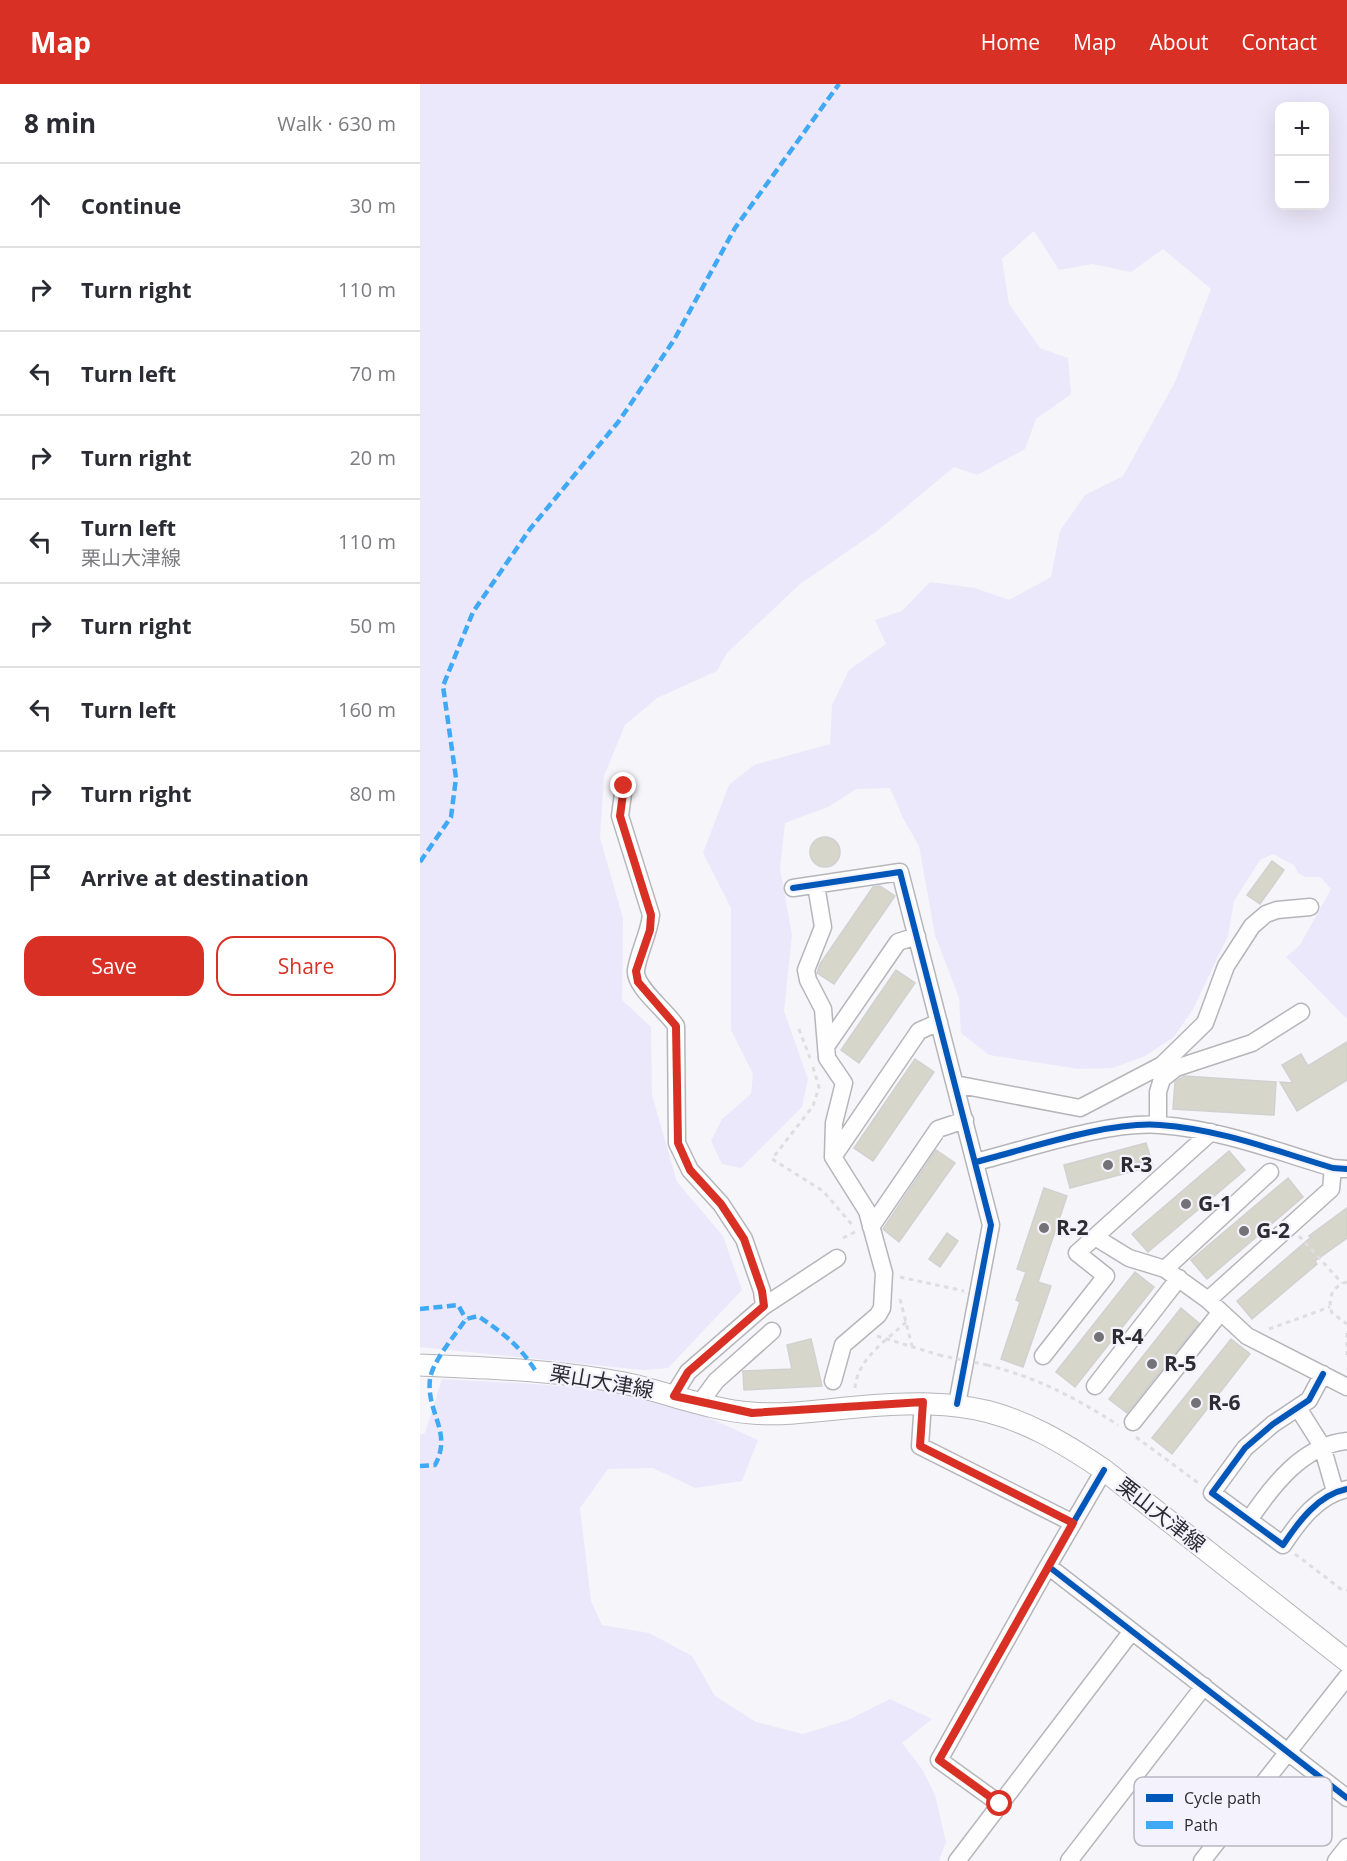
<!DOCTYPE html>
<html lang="en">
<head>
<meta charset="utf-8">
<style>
  body { margin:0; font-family:"Open Sans","Noto Sans JP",sans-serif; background:#f2f2f3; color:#2b2b33 }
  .controls { position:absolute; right:18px; top:18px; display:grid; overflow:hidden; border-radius:12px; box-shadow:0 6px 24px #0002 }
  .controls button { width:54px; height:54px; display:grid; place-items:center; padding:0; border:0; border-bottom:2px solid #e1e1e2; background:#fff; color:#2b2b33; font:30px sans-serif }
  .stop { position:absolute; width:18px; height:18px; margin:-14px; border:4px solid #d93025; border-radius:50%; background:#fff }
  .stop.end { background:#d93025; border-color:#fff; box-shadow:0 2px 6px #0008 }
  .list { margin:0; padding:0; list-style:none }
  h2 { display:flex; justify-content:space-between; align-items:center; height:78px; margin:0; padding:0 24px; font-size:26px }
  h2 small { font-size:20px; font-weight:400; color:#7c7c81 }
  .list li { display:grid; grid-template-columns:39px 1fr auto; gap:18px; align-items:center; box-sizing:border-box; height:84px; padding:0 24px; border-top:2px solid #e1e1e2 }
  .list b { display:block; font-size:22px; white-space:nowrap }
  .list p { margin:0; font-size:20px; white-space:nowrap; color:#7c7c81 }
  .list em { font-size:20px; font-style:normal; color:#7c7c81 }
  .actions { display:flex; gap:12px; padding:18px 24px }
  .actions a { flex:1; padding:14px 0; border:2px solid #d93025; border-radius:18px; text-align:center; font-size:21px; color:#d93025 }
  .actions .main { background:#d93025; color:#fff }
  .icon { flex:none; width:33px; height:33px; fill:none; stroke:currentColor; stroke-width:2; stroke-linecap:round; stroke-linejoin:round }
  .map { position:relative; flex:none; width:927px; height:1777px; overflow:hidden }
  header { display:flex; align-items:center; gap:36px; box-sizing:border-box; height:84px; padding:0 30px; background:#d93025; color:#fff }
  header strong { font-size:28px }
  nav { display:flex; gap:33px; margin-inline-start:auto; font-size:21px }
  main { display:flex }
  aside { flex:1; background:#fff }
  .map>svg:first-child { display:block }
  .green { fill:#ece8fb; fill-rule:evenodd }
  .building { fill:#d6d7ca; stroke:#d0d1d0; stroke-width:1.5 }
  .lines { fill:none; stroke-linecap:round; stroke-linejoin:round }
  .minor-casing { stroke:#b6b5ba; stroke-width:19 }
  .major-casing { stroke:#b6b5ba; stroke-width:23 }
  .path { stroke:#dedee0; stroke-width:3; stroke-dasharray:4.5 4.5; stroke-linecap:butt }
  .minor { stroke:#fefefe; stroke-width:16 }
  .major { stroke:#fefefe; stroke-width:21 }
  .path-bridge { stroke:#dedee0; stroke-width:3; stroke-dasharray:4.5 4.5; stroke-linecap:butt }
  .quiet { stroke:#3fa9f5; stroke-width:4.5; stroke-dasharray:9 4.5; stroke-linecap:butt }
  .cycleway-casing { stroke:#f4f2fd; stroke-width:10 }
  .cycleway { stroke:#0057b8; stroke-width:6 }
  .route { stroke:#d93025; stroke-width:8 }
  .poi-dot { fill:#737277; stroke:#f4f2fd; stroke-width:2 }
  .labels { text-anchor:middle; stroke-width:4.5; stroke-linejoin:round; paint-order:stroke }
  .poi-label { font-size:21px; font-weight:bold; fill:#2d2c31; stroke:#f4f2fd; text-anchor:start }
  .street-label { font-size:21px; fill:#2d2c31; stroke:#f4f2fd }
  .key { fill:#f4f2fd; stroke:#b8b7c0; stroke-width:1.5 }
  .key-label { font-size:16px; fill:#2d2c31 }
</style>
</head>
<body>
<header>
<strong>Map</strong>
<nav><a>Home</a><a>Map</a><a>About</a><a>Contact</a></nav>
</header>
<main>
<aside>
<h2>8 min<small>Walk · 630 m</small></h2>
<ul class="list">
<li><svg class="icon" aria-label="ahead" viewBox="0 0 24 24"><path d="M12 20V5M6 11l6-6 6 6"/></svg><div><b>Continue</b></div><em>30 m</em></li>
<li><svg class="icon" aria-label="right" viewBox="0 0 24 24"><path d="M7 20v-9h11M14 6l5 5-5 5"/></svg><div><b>Turn right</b></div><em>110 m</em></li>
<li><svg class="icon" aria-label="left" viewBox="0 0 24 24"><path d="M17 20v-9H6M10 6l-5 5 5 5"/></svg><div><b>Turn left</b></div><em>70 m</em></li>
<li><svg class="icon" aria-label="right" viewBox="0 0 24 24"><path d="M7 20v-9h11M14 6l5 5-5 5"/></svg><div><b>Turn right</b></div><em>20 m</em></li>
<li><svg class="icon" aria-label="left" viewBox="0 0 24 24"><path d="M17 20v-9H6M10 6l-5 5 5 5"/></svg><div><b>Turn left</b><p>栗山大津線</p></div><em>110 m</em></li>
<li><svg class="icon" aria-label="right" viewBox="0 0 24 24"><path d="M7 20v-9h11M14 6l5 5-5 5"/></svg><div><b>Turn right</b></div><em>50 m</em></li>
<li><svg class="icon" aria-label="left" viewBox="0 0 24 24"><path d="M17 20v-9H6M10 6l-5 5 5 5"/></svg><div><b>Turn left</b></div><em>160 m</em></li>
<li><svg class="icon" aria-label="right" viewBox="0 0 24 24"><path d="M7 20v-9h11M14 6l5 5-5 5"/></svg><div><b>Turn right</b></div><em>80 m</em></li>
<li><svg class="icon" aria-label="arrive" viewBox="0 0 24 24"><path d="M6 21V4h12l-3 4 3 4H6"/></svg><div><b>Arrive at destination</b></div></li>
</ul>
<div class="actions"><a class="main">Save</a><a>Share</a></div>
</aside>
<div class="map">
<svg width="927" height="1777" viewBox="0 0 927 1777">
  <rect width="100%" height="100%" fill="#f5f5fa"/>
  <path class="green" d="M 0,0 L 927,0 L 927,935 L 866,873 L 880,861 L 911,805 L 900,793 L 885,793 L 878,789 L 874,781 L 853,770 L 840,776 L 814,817 L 808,852 L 773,925 L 754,953 L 725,972 L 693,984 L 659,985 L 569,971 L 541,949 L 539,914 L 515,851 L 499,762 L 483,734 L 470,704 L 436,705 L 408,723 L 365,739 L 360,785 L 372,851 L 364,927 L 388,995 L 382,1023 L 321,1084 L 302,1080 L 291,1057 L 302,1035 L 331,1010 L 333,990 L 311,946 L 311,824 L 283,769 L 309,701 L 334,681 L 410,660 L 412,621 L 429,586 L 466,560 L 455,536 L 482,527 L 510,498 L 555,504 L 589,516 L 631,493 L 640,447 L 665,411 L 703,392 L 755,298 L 791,205 L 743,165 L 711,188 L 672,180 L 639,186 L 614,147 L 582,175 L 589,220 L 620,264 L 648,274 L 651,310 L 616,335 L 605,365 L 557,391 L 534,383 L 457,447 L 380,500 L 307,569 L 297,587 L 237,614 L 205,641 L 184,692 L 180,754 L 203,834 L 202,916 L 231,943 L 232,1011 L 257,1098 L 303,1152 L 322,1206 L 248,1284 L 223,1286 L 0,1263 ZM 904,22 L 904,122 L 860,122 L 860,22 Z
    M 22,1295 C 102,1300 185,1300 262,1324 C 288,1332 313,1345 338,1356 L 322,1397 L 275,1404 L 233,1384 L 188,1385 L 160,1424 L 171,1517 L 182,1541 L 229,1549 L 272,1572 L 295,1612 L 336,1638 L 383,1650 L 428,1636 L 470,1615 L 512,1635 L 482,1659 L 502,1685 L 515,1711 L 526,1758 L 519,1777 L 0,1777 L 0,1351 L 5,1349 Z"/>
  <path class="building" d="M390 768a15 15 0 1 1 30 0a15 15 0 1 1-30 0Z
    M 852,777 L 864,786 L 840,820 L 827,811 Z
    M 460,802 L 475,812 L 414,900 L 397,889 L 400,880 L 453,803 Z
    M 476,886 L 495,899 L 439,979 L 421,966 Z
    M 927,958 L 927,996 L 877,1027 L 860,998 L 873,999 L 862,981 L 881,970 L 888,982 Z
    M 495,975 L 514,988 L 453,1077 L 434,1064 Z
    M 764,992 L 856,998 L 854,1031 L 753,1025 L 755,998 Z
    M 726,1059 L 733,1082 L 650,1104 L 644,1081 Z
    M 516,1066 L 535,1079 L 479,1158 L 463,1145 Z
    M 809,1067 L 825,1086 L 728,1168 L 712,1150 Z
    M 868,1094 L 883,1113 L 787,1195 L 771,1176 Z
    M 624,1104 L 647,1112 L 618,1198 L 631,1202 L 603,1283 L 581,1275 L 600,1218 L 596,1216 L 606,1188 L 597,1185 Z
    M 927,1124 L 927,1154 L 895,1177 L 897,1180 L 832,1235 L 817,1217 L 891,1153 L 889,1152 Z
    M 527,1149 L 538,1157 L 520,1183 L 509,1175 Z
    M 715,1188 L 734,1203 L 655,1303 L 636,1288 Z
    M 761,1224 L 779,1239 L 707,1329 L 689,1315 Z
    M 391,1255 L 402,1302 L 324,1306 L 323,1287 L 372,1285 L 367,1261 Z
    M 811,1255 L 830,1270 L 752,1370 L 732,1354 Z"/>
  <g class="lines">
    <g class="minor-casing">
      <path id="minor" d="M 204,702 L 200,732 L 231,831 C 229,850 219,867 216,886 C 214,903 247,927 256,942 L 257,1059 L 270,1086 L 301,1120 L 324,1155 L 342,1207 L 344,1222
        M 396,801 L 403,843 L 386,886 L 388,896 L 403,925 L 407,974 L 424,999 L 414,1039 L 413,1073 L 447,1127 L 464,1189 L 462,1224 L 458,1231 L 423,1261 L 413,1297
        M 373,804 L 480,788 L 571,1141 L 537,1320
        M 407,961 L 478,858 L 497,852
        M 535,1000 L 660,1024 L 742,981 L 785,939 L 806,882 L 832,842 L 846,830 L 857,826 L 890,823
        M 738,1041 L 738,1008 L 742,995 L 756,984 L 832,959 L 881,928
        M 413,1073 L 499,947 L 519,938
        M 556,1078 C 607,1065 688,1037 740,1041 C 799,1045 856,1067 913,1084 L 927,1085
        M 451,1143 L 518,1045 L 545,1036
        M 675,1153 L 709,1174 L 745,1185 L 788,1216 L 827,1252 L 927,1303
        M 745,1185 L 850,1088
        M 788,1216 L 911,1105 L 913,1084
        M 623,1272 L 686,1192 L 657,1169 L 791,1048
        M 903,1290 L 889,1316 L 853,1340 L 825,1364 L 792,1409 L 863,1461 C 879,1437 898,1411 927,1405
        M 675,1302 L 759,1194
        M 253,1312 L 268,1288 L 344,1222 L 417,1174
        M 503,1318 L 500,1362 L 653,1439
        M 280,1319 L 296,1297 L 352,1247
        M 878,1324 L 902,1362 L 915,1407
        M 713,1338 L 800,1229
        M 684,1386 L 628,1482 L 927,1714
        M 829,1436 C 852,1402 883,1361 927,1357
        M 580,1720 L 519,1676 L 628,1482
        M 537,1777 L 712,1547
        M 649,1777 L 784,1602
        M 782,1777 L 927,1593
        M 916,1777 L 927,1763"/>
    </g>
    <g class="major-casing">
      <path id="major" d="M 0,1281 C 68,1284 136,1286 204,1299 C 246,1308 289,1326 332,1329 C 366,1332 402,1326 437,1323 C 548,1313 592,1324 684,1386 L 927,1577"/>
    </g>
    <path class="path" d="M 379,945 L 390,974
      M 393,983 L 399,1003 L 393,1022 L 352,1075 L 403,1107 L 434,1143
      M 879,1152 L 922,1199
      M 423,1154 L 435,1148
      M 480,1193 L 544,1207
      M 927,1198 C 912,1202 907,1215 912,1229 L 927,1240
      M 480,1215 L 492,1262
      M 849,1245 L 910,1223
      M 927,1249 L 927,1271
      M 457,1252 L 519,1271
      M 567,1281 C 618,1294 654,1313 698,1341
      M 435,1304 C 437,1275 466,1257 486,1238
      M 716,1353 L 781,1401
      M 875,1470 L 921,1505 L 927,1506"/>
    <use href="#minor" class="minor"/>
    <use href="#major" class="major"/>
    <path class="path-bridge" d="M 519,1271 L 567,1281"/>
    <path class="quiet" d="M 0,778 L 31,733 L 36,694 L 23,602 L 53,528 L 110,445 L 199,337 L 254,256 L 315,144 L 419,0
      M 0,1225 L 38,1221 L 46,1235
      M 0,1382 L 15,1381 C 33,1348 6,1329 10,1295 C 12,1278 36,1250 46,1235 L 58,1232 C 83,1249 99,1261 115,1286"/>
    <g class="cycleway-casing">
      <path id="cycleway" d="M 373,804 L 480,788 L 571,1141 L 537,1320
        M 556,1078 C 607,1065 688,1037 740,1041 C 799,1045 856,1067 913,1084 L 927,1085
        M 903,1290 L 889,1316 L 853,1340 L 825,1364 L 792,1409 L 863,1461 C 879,1437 898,1411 927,1405
        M 684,1386 L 628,1482 L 927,1714"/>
    </g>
    <use href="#cycleway" class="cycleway"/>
  </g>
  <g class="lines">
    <path class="route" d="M 204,702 L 200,732 L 231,831 L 230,846 L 216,887 L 218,898 L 256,942 L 258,1059 L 270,1086 L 301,1120 L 324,1155 L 342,1207 L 344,1222 L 268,1288 L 254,1312 L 332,1329 L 503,1318 L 500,1362 L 653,1439 L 519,1676 L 580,1720"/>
  </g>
  <g class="poi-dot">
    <circle cx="688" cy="1081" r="6"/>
    <circle cx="766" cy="1120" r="6"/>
    <circle cx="624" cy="1144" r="6"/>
    <circle cx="824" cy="1147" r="6"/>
    <circle cx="679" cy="1253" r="6"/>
    <circle cx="732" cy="1280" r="6"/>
    <circle cx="776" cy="1319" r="6"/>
  </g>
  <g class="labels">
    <g class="poi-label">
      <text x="700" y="1088">R-3</text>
      <text x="778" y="1127">G-1</text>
      <text x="636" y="1151">R-2</text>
      <text x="836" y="1154">G-2</text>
      <text x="691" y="1260">R-4</text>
      <text x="744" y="1287">R-5</text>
      <text x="788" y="1326">R-6</text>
    </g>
    <g class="street-label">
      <text transform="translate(182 1298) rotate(10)" y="7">栗山大津線</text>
      <text transform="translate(741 1431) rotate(38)" y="7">栗山大津線</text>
    </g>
  </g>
  <rect x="714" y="1693" width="198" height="69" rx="9" class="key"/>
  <rect x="726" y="1710" width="27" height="8" fill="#0057b8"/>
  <rect x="726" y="1737" width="27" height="8" fill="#3fa9f5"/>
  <g class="key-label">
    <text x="764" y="1720">Cycle path</text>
    <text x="764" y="1747">Path</text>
  </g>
</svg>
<div class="controls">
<button>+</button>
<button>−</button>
</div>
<div class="stop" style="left:580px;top:1720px"></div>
<div class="stop end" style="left:204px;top:702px"></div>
</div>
</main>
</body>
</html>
